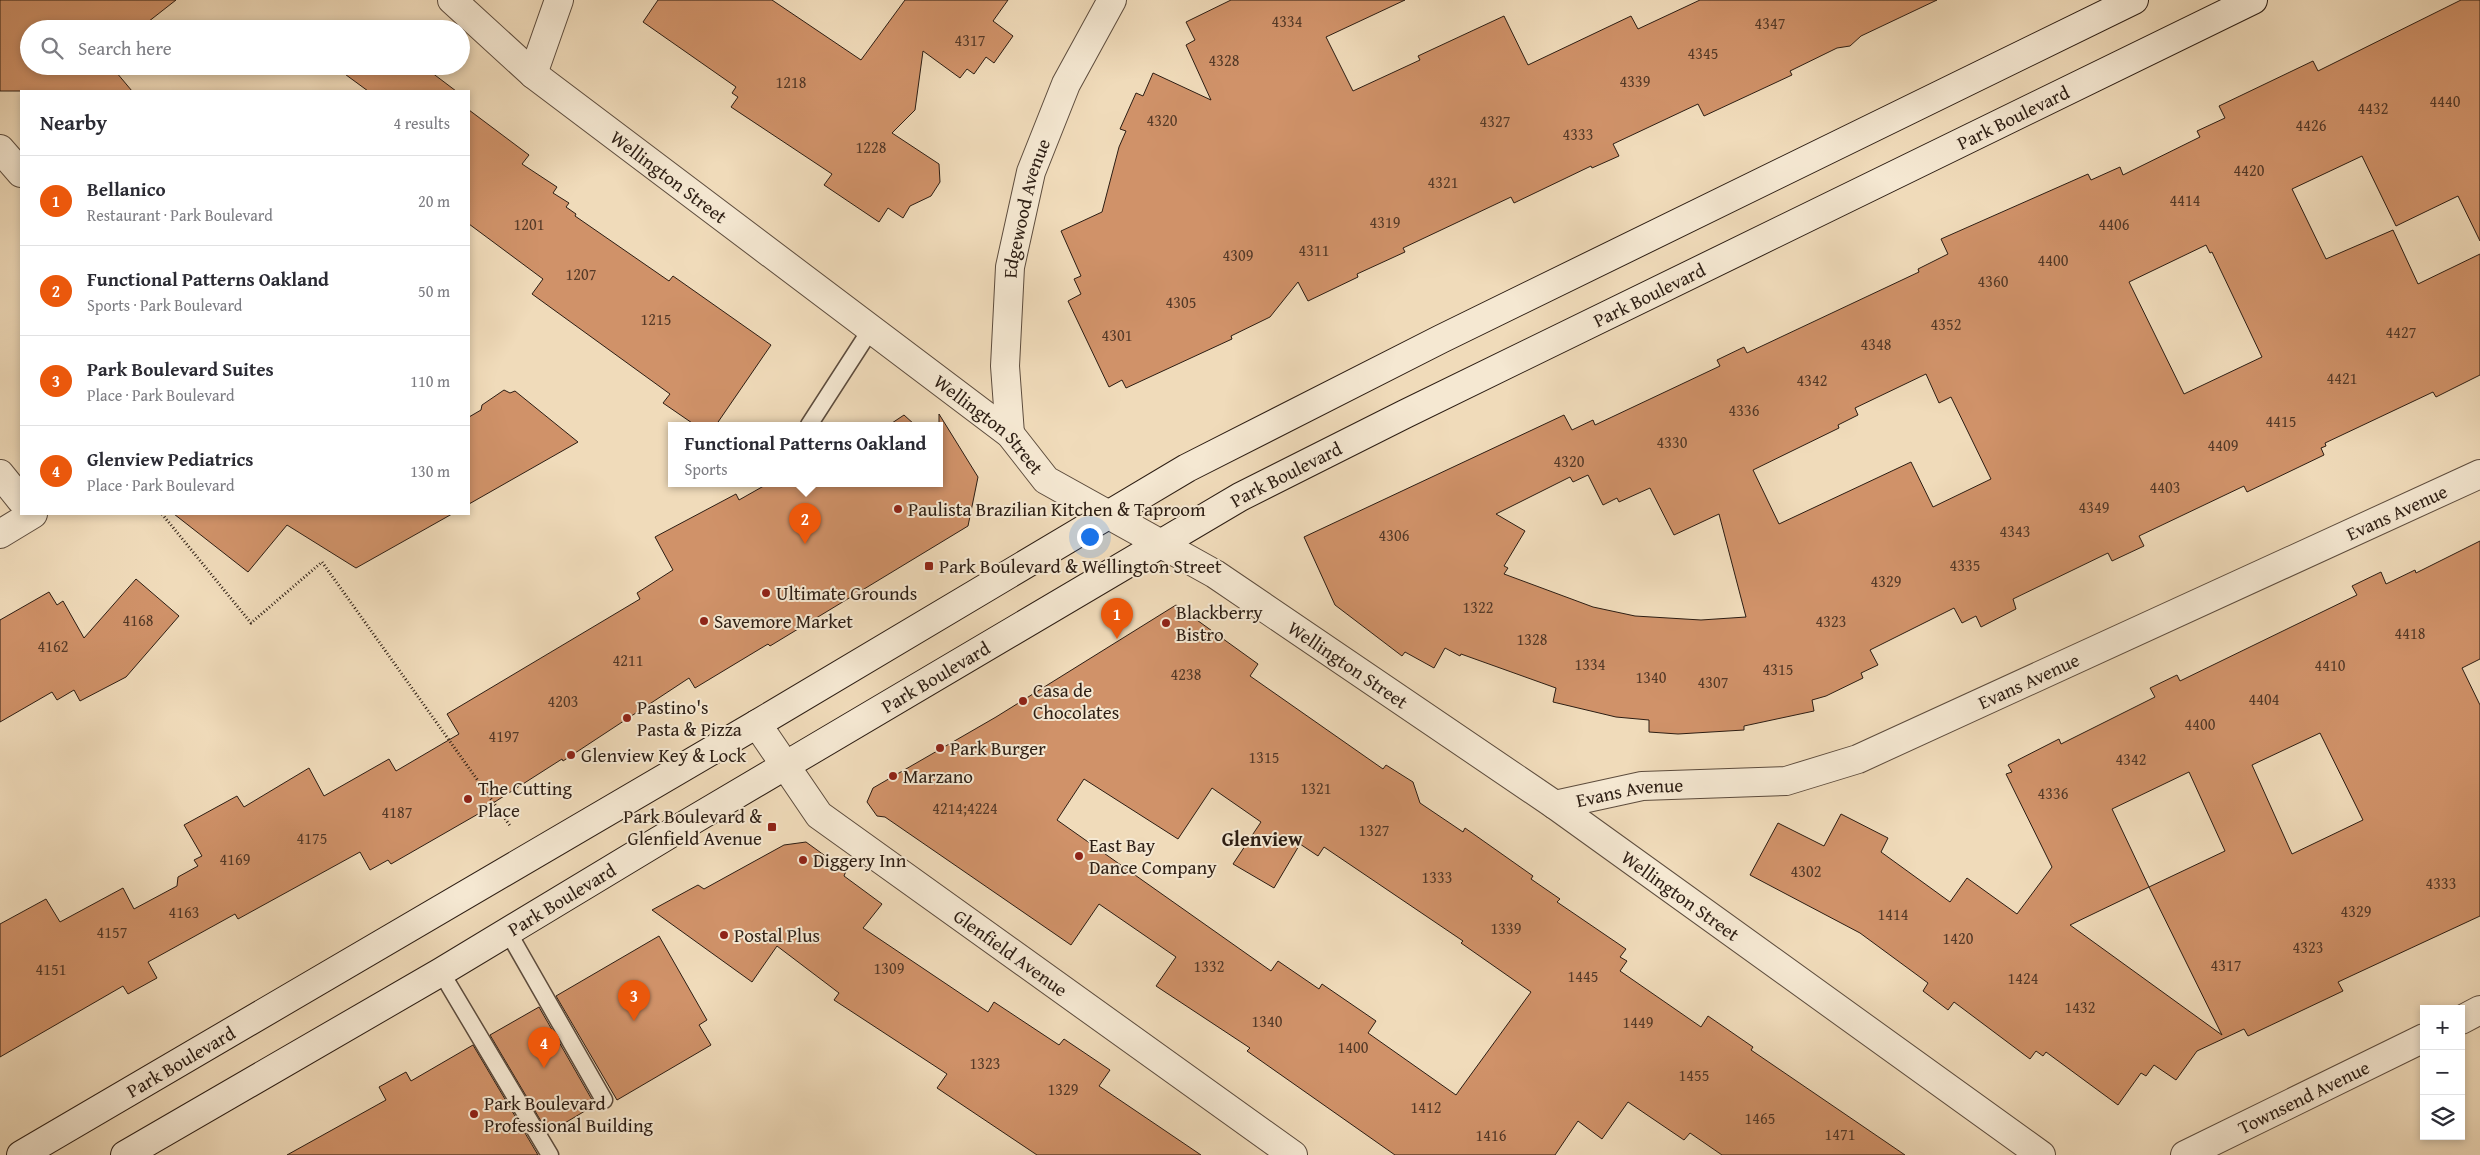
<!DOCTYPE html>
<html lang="en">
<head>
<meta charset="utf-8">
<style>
  body { margin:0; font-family:"Gentium Book Plus",serif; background:#f2f2f3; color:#2b2b33 }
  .controls { position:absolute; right:15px; bottom:15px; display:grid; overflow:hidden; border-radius:0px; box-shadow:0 2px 8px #0003 }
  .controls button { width:45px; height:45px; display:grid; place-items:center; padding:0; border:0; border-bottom:1px solid #e1e1e2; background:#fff; color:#2b2b33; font:25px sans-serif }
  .you { position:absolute; left:1089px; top:536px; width:18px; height:18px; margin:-12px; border:4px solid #fff; border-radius:50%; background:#1a73e8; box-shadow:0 0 0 8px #1a73e833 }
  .badge { display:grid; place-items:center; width:32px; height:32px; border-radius:50%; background:#ea580c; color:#fff; font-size:16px; font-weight:700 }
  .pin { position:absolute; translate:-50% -41px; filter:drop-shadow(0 1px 2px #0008) }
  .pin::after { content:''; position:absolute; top:26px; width:18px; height:15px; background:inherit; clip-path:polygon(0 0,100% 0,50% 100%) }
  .popup { position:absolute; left:668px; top:422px; width:275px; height:65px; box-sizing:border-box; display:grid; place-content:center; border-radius:0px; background:#fff; filter:drop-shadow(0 1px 4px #0005); font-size:16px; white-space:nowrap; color:#7c7c81 }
  .popup b { font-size:19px; color:#2b2b33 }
  .popup::after { content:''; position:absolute; left:50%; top:100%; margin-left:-10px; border:10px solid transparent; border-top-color:#fff }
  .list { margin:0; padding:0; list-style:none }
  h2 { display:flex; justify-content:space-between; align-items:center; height:65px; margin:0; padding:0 20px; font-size:21px }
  h2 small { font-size:16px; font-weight:400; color:#7c7c81 }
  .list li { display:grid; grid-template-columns:32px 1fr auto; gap:15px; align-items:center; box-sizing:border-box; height:90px; padding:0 20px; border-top:1px solid #e1e1e2 }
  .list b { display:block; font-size:19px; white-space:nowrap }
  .list p { margin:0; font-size:16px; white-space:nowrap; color:#7c7c81 }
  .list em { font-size:16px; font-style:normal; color:#7c7c81 }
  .icon { flex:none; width:28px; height:28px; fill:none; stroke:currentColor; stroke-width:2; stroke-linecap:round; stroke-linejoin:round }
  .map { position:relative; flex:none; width:2480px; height:1155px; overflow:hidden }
  .search { position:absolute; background:#fff; box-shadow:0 2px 8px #0003; left:20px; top:20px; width:450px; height:55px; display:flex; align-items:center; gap:12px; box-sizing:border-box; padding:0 18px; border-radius:28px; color:#7c7c81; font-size:19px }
  .panel { position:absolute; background:#fff; box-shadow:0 2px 8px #0003; left:20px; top:90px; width:450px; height:425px; border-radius:0px }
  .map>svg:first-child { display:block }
  .building { fill:#d09269; stroke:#2c1d13; fill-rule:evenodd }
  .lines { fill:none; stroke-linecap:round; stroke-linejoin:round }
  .service-casing { stroke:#5d4c3d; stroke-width:19 }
  .minor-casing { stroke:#5d4c3d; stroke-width:30 }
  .secondary-casing { stroke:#2c1d13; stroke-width:30 }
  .path { stroke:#2c1d13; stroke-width:3; stroke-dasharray:1 2.5; stroke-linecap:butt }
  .service { stroke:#f5e8d2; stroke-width:16 }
  .minor { stroke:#f5e8d2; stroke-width:28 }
  .secondary { stroke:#f5e8d2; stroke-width:28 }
  .poi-dot { fill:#8f2418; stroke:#f5e8d2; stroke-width:2 }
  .labels { text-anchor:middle; stroke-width:4; stroke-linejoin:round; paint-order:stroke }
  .number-label { font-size:16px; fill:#553a28 }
  .street-label { font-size:19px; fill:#2c1d13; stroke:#f5e8d2 }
  .poi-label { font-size:19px; fill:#2c1d13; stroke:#f5e8d2; text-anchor:start }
  .neighbourhood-label { font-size:20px; font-weight:bold; fill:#2c1d13; stroke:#f5e8d2 }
</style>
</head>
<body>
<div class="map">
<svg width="2480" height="1155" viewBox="0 0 2480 1155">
  <rect width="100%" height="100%" fill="#f0dbba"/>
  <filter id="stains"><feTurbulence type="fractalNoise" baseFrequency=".004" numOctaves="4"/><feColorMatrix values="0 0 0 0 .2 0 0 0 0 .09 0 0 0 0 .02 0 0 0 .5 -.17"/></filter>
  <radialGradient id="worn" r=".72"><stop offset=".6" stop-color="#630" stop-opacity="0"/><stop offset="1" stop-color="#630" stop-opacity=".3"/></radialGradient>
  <path class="building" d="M 0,0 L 176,0 L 139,29 L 29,29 L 29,66 L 111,66 L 132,91 L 0,91 Z
    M 658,0 L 772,0 L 861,60 L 905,0 L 1008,0 L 993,21 L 1013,36 L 994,63 L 986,57 L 974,74 L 967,69 L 960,78 L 923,51 L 915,110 L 892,133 L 939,164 L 940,182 L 931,196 L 910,206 L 903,218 L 888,208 L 879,222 L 824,185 L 832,174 L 731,107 L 738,97 L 732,93 L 736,87 L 643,22 Z
    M 1231,0 L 1405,0 L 1326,37 L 1353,91 L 1420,60 L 1418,56 L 1504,16 L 1528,65 L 1631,16 L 1638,29 L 1700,0 L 1937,0 L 1861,36 L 1850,46 L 1837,48 L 1790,71 L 1792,75 L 1704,116 L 1698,104 L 1613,144 L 1619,156 L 1592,168 L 1591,166 L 1514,203 L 1511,197 L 1403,248 L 1405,252 L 1357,274 L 1358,277 L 1308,301 L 1298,282 L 1270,317 L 1231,336 L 1232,339 L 1126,388 L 1122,380 L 1109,387 L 1068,301 L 1081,294 L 1074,279 L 1081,276 L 1061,231 L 1102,212 L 1119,147 L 1126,131 L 1120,129 L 1136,93 L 1143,96 L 1153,73 L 1211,100 L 1186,45 L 1195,40 L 1186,22 Z
    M 2461,0 L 2480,0 L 2480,241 L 2458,196 L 2396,226 L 2362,156 L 2292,189 L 2326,259 L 2393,230 L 2418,284 L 2480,254 L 2480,375 L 2436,397 L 2433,392 L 2325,443 L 2326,446 L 2321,448 L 2324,455 L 2247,492 L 2244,486 L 2139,536 L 2144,546 L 2112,561 L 2108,553 L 2013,599 L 2016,609 L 1981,627 L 1976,616 L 1962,623 L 1954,608 L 1870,650 L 1878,665 L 1861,673 L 1863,678 L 1826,696 L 1812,700 L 1814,711 L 1744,726 L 1744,730 L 1678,734 L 1649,732 L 1649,720 L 1616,717 L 1553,702 L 1556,688 L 1461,654 L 1460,656 L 1445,648 L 1434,668 L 1405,652 L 1402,656 L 1335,605 L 1304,537 L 1564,415 L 1572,430 L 1593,420 L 1595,425 L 1720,366 L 1717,360 L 1744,347 L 1747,353 L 1919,272 L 1918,269 L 1948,254 L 1941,239 L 2088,174 L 2091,180 L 2120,167 L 2123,175 L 2200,137 L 2197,131 L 2225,118 L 2219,106 L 2313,61 L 2318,71 ZM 2206,245 L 2210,253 L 2212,252 L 2262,357 L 2184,394 L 2129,282 ZM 1926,374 L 1939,403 L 1951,397 L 1991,479 L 1933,507 L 1911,462 L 1779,524 L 1753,470 L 1839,428 L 1838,425 L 1858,415 L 1855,408 ZM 1588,475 L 1603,505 L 1617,498 L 1619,502 L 1650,488 L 1674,535 L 1719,514 L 1746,617 L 1701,620 L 1635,616 L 1593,607 L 1504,574 L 1508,568 L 1504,566 L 1525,531 L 1496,514 L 1570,477 L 1573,482 Z
    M 340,66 L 423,66 L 456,91 L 368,91 L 338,69 Z
    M 469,110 L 529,155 L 522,164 L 557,187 L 553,193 L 569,203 L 566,207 L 576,214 L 575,216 L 669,281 L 673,276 L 771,345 L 716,425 L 695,425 L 663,403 L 670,394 L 532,294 L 543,279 L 469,224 Z
    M 504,390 L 510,393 L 515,391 L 578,442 L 469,504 L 469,417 L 481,410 L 482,405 Z
    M 939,414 L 978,477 L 968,526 L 770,646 L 768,644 L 695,688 L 689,678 L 563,761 L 562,759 L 490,805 L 492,806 L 391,864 L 388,860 L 370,870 L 360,852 L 238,919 L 235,914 L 148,962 L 157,978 L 128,994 L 123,986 L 0,1057 L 0,924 L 46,899 L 60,922 L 123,888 L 134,909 L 177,886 L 178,877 L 198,866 L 194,860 L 202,856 L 184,825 L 237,796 L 244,807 L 309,768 L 324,796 L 389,759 L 396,771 L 459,734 L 447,714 L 640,599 L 637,593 L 673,570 L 655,537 L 736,494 L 739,500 L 769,483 L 939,483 Z
    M 904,415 L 915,425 L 889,425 Z
    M 174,514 L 452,514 L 356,568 L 287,525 L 248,572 Z
    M 2480,541 L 2480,659 L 2462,668 L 2480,705 L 2480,916 L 2338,982 L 2343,991 L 2248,1036 L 2244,1029 L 2197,1051 L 2176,1080 L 2154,1065 L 2146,1076 L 2141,1073 L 2118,1105 L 2046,1052 L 2043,1056 L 2036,1051 L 2030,1059 L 1954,1002 L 1948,1010 L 1923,991 L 1928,983 L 1860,933 L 1750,875 L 1778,823 L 1824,846 L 1841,814 L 1888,838 L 1881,852 L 1950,902 L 1967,878 L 2017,914 L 2052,867 L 2006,774 L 2012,772 L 2008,765 L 2059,739 L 2061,744 L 2155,697 L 2150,688 L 2177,675 L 2180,681 L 2357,595 L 2352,586 L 2381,572 L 2386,584 L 2415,570 L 2416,573 ZM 2320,733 L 2363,820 L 2292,854 L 2252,765 ZM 2189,772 L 2225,851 L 2149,887 L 2112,809 ZM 2149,887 L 2222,1035 L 2070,925 Z
    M 136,579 L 179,616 L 126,677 L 80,701 L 74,690 L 57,700 L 52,692 L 0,722 L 0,620 L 49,592 L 57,605 L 63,601 L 84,638 Z
    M 1176,605 L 1258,664 L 1250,676 L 1383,769 L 1386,765 L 1413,782 L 1420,803 L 1463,832 L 1465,828 L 1533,876 L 1531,879 L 1560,899 L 1557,902 L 1626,949 L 1620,957 L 1627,961 L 1620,971 L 1701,1027 L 1708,1016 L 1753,1047 L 1751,1050 L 1905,1155 L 1722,1155 L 1690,1133 L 1684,1140 L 1628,1102 L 1602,1139 L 1578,1121 L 1555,1155 L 1395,1155 L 1247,1051 L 1250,1048 L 1156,986 L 1176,957 L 1099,904 L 1071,945 L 885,817 L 877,816 L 867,802 L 873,788 L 996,717 ZM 1084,779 L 1178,839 L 1212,788 L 1261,822 L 1233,864 L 1274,888 L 1300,844 L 1318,856 L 1324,847 L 1463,941 L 1461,943 L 1531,992 L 1456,1095 L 1368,1033 L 1376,1021 L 1322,984 L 1319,989 L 1278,961 L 1271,971 L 1057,820 Z
    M 806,842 L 846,871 L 844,876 L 882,904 L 863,928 L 988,1012 L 994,1002 L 1059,1045 L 1064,1039 L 1110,1070 L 1099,1086 L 1201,1155 L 1037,1155 L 937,1088 L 947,1074 L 834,1000 L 839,993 L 777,946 L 752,982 L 652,910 L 698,885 L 704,889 L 784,845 Z
    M 659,936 L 707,1020 L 699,1025 L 711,1045 L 617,1100 L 556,996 Z
    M 539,1007 L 595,1105 L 548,1133 L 490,1035 Z
    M 473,1045 L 538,1155 L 287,1155 L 386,1100 L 379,1087 L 406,1072 L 411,1081 Z"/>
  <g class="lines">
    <g class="service-casing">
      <path id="service" d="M 809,425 L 871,329
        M 508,932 L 604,1100
        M 441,972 L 550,1155"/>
    </g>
    <g class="minor-casing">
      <g id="minor">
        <path id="s1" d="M 452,0 L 533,74 L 1010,434 L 1046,480 L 1215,574 L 1555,805 L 2041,1155"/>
        <path d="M 533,74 L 559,0"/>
        <path d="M 0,149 L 21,173"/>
        <path id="s2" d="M 1010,434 L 1005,366 L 1010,267 L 1031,172 L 1066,84 L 1112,0"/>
        <path d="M 0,474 L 21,500"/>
        <path d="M 0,534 L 33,514"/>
        <path id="s3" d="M 757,724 L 819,815 L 1293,1155"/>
        <path id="s4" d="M 1555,805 L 1642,786 L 1786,781 L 1858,759 L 2480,474"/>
        <path d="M 2461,1020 L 2480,1010"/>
        <path id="s5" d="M 2185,1155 L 2424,1038"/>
      </g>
    </g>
    <g class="secondary-casing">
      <g id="secondary">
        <path id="s6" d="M 21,1155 L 757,724 L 1187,468 L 1441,339 L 2134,0"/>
        <path id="s7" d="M 125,1155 L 441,972 L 688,823 L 1240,497 L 1405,414 L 2253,0"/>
      </g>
    </g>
    <path class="path" d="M 162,514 L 251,623 L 322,562 L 511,827"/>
    <use href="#service" class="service"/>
    <use href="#minor" class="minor"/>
    <use href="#secondary" class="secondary"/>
  </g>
  <g class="poi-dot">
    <circle cx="898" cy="509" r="5"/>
    <rect x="924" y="561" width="10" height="10" rx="2.5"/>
    <circle cx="766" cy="593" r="5"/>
    <circle cx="704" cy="621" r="5"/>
    <circle cx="1166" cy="623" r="5"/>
    <circle cx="1023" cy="701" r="5"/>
    <circle cx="627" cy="718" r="5"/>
    <circle cx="940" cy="748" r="5"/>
    <circle cx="571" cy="755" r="5"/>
    <circle cx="893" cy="776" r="5"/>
    <circle cx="468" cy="799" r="5"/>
    <rect x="767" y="822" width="10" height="10" rx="2.5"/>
    <circle cx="1079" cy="856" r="5"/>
    <circle cx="803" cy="860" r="5"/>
    <circle cx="724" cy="935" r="5"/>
    <circle cx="474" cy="1114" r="5"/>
  </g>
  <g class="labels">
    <g class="number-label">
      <text x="1287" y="27">4334</text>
      <text x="1770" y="29">4347</text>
      <text x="970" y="46">4317</text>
      <text x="1703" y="59">4345</text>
      <text x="1224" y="66">4328</text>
      <text x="1635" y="87">4339</text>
      <text x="791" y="88">1218</text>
      <text x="2445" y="107">4440</text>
      <text x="2373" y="114">4432</text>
      <text x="1162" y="126">4320</text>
      <text x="1495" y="127">4327</text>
      <text x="2311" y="131">4426</text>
      <text x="1578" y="140">4333</text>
      <text x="871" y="153">1228</text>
      <text x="2249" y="176">4420</text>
      <text x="1443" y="188">4321</text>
      <text x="2185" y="206">4414</text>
      <text x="1385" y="228">4319</text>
      <text x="529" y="230">1201</text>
      <text x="2114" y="230">4406</text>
      <text x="1314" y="256">4311</text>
      <text x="1238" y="261">4309</text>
      <text x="2053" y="266">4400</text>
      <text x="581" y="280">1207</text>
      <text x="1993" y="287">4360</text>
      <text x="1181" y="308">4305</text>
      <text x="656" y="325">1215</text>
      <text x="1946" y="330">4352</text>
      <text x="2401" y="338">4427</text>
      <text x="1117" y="341">4301</text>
      <text x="1876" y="350">4348</text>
      <text x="2342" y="384">4421</text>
      <text x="1812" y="386">4342</text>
      <text x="1744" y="416">4336</text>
      <text x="2281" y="427">4415</text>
      <text x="1672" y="448">4330</text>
      <text x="2223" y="451">4409</text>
      <text x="1569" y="467">4320</text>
      <text x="2165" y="493">4403</text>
      <text x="2094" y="513">4349</text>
      <text x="2015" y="537">4343</text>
      <text x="1394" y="541">4306</text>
      <text x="1965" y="571">4335</text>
      <text x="1886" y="587">4329</text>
      <text x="1478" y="613">1322</text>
      <text x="138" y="626">4168</text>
      <text x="1831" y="627">4323</text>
      <text x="2410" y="639">4418</text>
      <text x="1532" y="645">1328</text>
      <text x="53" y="652">4162</text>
      <text x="628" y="666">4211</text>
      <text x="1590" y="670">1334</text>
      <text x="2330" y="671">4410</text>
      <text x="1778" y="675">4315</text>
      <text x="1186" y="680">4238</text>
      <text x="1651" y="683">1340</text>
      <text x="1713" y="688">4307</text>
      <text x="2264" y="705">4404</text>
      <text x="563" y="707">4203</text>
      <text x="2200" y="730">4400</text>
      <text x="504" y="742">4197</text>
      <text x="1264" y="763">1315</text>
      <text x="2131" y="765">4342</text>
      <text x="1316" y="794">1321</text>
      <text x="2053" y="799">4336</text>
      <text x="965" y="814">4214;4224</text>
      <text x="397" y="818">4187</text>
      <text x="1374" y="836">1327</text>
      <text x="312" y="844">4175</text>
      <text x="235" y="865">4169</text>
      <text x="1806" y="877">4302</text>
      <text x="1437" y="883">1333</text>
      <text x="2441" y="889">4333</text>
      <text x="2356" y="917">4329</text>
      <text x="184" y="918">4163</text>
      <text x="1893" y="920">1414</text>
      <text x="1506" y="934">1339</text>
      <text x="112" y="938">4157</text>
      <text x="1958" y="944">1420</text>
      <text x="2308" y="953">4323</text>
      <text x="2226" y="971">4317</text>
      <text x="1209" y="972">1332</text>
      <text x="889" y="974">1309</text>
      <text x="51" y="975">4151</text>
      <text x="1583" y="982">1445</text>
      <text x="2023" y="984">1424</text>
      <text x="2080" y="1013">1432</text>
      <text x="1267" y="1027">1340</text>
      <text x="1638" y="1028">1449</text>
      <text x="1353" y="1053">1400</text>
      <text x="985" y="1069">1323</text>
      <text x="1694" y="1081">1455</text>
      <text x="1063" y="1095">1329</text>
      <text x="1426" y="1113">1412</text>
      <text x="1760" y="1124">1465</text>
      <text x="1840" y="1140">1471</text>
      <text x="1491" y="1141">1416</text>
    </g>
    <g class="street-label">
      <text dy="7" stroke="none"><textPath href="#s7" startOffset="2156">Park Boulevard</textPath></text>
      <text dy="7" stroke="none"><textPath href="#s1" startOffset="280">Wellington Street</textPath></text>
      <text dy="7" stroke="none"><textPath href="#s2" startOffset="228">Edgewood Avenue</textPath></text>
      <text dy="7" stroke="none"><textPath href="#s7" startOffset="1751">Park Boulevard</textPath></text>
      <text dy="7" stroke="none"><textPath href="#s1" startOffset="685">Wellington Street</textPath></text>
      <text dy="7" stroke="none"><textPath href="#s7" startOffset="1346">Park Boulevard</textPath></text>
      <text dy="7" stroke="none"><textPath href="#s4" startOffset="901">Evans Avenue</textPath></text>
      <text dy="7" stroke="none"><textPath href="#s1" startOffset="1120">Wellington Street</textPath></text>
      <text dy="7" stroke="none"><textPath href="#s7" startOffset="941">Park Boulevard</textPath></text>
      <text dy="7" stroke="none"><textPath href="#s4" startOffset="496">Evans Avenue</textPath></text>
      <text dy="7" stroke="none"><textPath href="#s4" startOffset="76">Evans Avenue</textPath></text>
      <text dy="7" stroke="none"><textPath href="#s1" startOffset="1525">Wellington Street</textPath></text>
      <text dy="7" stroke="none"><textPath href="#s7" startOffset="506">Park Boulevard</textPath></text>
      <text dy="7" stroke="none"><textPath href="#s3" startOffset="346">Glenfield Avenue</textPath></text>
      <text dy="7" stroke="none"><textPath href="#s6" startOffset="185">Park Boulevard</textPath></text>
      <text dy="7" stroke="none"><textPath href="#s5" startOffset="132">Townsend Avenue</textPath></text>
    </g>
    <g class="poi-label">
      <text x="908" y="516">Paulista Brazilian Kitchen &amp; Taproom</text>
      <text x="939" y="573">Park Boulevard &amp; Wellington Street</text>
      <text x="776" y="600">Ultimate Grounds</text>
      <text x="1176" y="619">Blackberry<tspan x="1176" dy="22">Bistro</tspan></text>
      <text x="714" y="628">Savemore Market</text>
      <text x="1033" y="697">Casa de<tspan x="1033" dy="22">Chocolates</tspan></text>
      <text x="637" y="714">Pastino's<tspan x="637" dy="22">Pasta &amp; Pizza</tspan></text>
      <text x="950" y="755">Park Burger</text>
      <text x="581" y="762">Glenview Key &amp; Lock</text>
      <text x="903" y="783">Marzano</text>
      <text x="478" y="795">The Cutting<tspan x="478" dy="22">Place</tspan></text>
      <text x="762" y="823" text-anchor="end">Park Boulevard &amp;<tspan x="762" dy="22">Glenfield Avenue</tspan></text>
      <text x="1089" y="852">East Bay<tspan x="1089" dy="22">Dance Company</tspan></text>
      <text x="813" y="867">Diggery Inn</text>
      <text x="734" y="942">Postal Plus</text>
      <text x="484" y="1110">Park Boulevard<tspan x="484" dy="22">Professional Building</tspan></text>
    </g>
    <g class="neighbourhood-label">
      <text x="1262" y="846">Glenview</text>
    </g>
  </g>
  <rect width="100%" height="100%" filter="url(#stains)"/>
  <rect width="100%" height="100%" fill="url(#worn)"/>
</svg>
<div class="controls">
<button>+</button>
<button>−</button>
<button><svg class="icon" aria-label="layers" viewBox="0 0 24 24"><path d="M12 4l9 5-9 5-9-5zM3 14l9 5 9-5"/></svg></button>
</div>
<div class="you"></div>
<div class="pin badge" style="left:1117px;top:639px">1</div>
<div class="pin badge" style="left:805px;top:544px">2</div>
<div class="popup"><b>Functional Patterns Oakland</b>Sports</div>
<div class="pin badge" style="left:634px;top:1021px">3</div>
<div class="pin badge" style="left:544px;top:1068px">4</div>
<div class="search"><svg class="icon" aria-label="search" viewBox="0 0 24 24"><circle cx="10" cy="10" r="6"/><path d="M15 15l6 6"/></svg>Search here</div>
<section class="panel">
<h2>Nearby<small>4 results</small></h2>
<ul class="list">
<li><span class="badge">1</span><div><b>Bellanico</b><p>Restaurant · Park Boulevard</p></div><em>20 m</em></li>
<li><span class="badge">2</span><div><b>Functional Patterns Oakland</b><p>Sports · Park Boulevard</p></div><em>50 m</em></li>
<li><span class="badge">3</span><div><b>Park Boulevard Suites</b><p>Place · Park Boulevard</p></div><em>110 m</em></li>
<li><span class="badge">4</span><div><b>Glenview Pediatrics</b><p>Place · Park Boulevard</p></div><em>130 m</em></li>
</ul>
</section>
</div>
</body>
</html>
